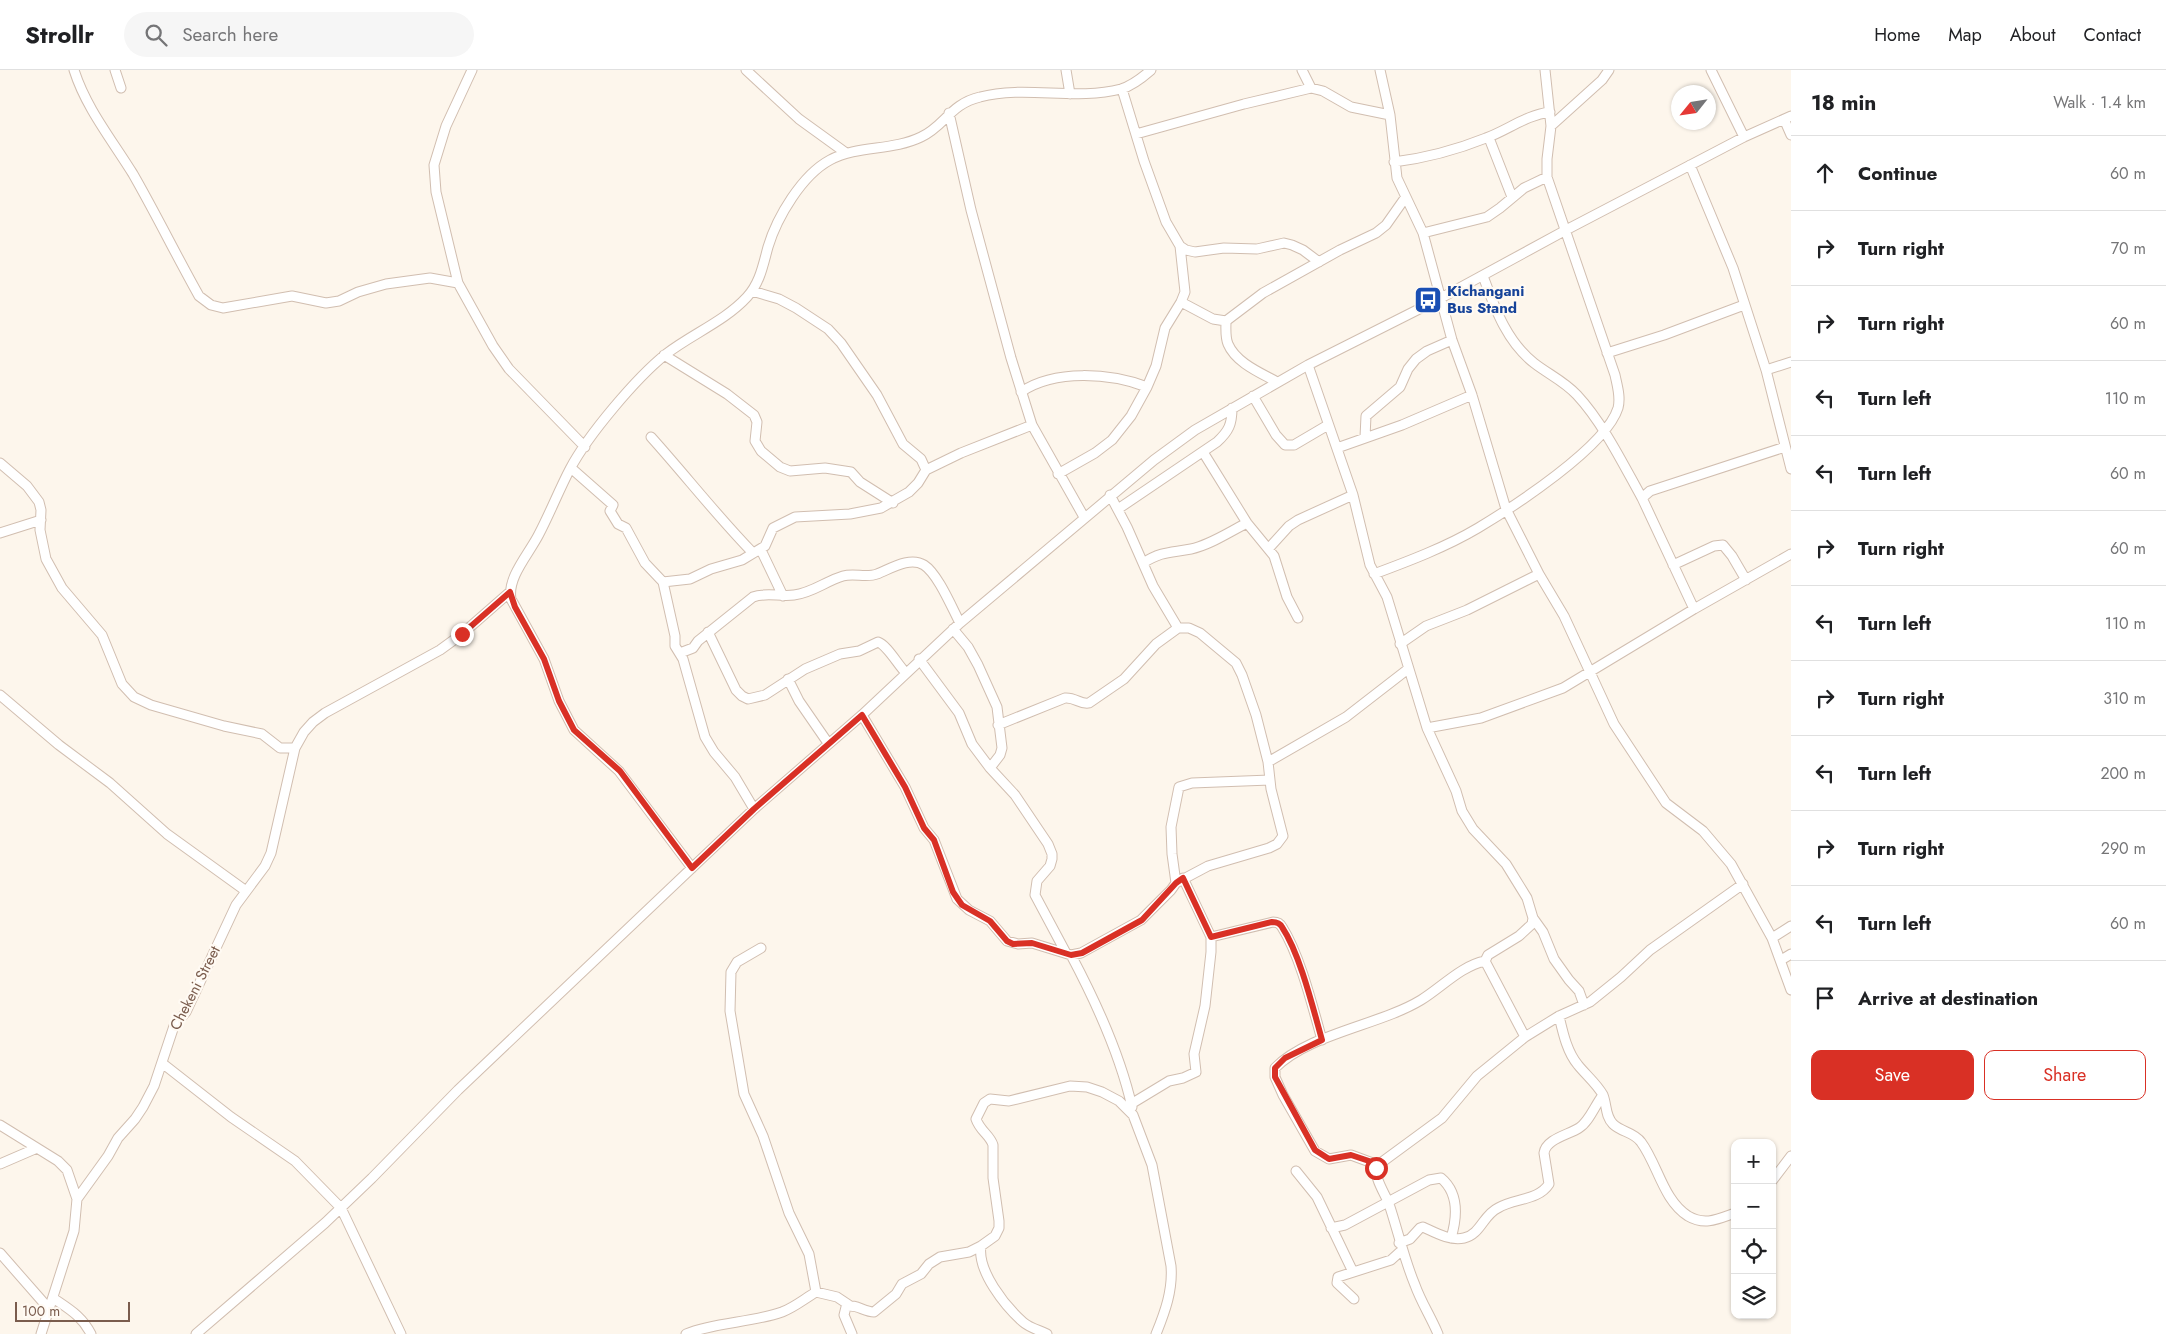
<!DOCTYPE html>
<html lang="en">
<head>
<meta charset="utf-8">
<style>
  body { margin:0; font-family:Jost,sans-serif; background:#f6f6f6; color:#202124 }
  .controls { position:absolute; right:15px; bottom:15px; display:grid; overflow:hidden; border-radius:10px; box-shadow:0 1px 4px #0004 }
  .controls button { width:45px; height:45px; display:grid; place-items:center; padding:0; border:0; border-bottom:1px solid #e0e0e0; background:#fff; color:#202124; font:25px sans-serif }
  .compass { position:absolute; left:1671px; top:15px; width:45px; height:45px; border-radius:50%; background:#fff; box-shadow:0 1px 4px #0004; rotate:240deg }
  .scale { position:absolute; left:15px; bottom:12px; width:115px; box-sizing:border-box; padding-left:5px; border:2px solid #7a5c4d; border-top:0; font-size:14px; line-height:18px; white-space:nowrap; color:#7a5c4d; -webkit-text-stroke:4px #fffaf3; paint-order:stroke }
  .stop { position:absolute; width:15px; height:15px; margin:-11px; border:4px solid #d93025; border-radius:50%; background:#fff }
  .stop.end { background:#d93025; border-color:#fff; box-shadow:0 1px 5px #0008 }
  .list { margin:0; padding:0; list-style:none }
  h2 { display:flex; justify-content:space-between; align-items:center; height:65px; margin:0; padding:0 20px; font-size:21px }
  h2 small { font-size:16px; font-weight:400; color:#757577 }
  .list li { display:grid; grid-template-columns:32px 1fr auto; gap:15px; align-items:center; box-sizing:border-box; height:75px; padding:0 20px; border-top:1px solid #e0e0e0 }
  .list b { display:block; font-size:19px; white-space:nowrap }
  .list em { font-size:16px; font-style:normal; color:#757577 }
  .actions { display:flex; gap:10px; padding:15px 20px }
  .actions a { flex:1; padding:11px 0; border:1px solid #d93025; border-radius:10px; text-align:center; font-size:18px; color:#d93025 }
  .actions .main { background:#d93025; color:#fff }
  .icon { flex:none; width:28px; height:28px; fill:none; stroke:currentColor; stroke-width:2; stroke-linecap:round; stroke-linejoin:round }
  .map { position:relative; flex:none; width:1791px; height:1264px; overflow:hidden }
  header { display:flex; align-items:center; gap:30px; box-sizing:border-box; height:70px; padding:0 25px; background:#fff; border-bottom:1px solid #e0e0e0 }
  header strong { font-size:24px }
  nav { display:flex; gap:28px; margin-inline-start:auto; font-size:18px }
  .search { width:350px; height:45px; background:#f6f6f6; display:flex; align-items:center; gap:12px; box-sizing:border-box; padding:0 18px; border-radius:28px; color:#757577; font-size:19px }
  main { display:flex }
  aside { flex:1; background:#fff }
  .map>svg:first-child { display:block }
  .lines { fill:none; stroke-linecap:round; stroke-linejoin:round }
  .minor-casing { stroke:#d1beb0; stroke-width:11 }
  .minor { stroke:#fff; stroke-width:9 }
  .route { stroke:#d93025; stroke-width:6 }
  .labels { text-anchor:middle; stroke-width:4.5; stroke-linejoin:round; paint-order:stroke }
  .transit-label { font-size:15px; font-weight:bold; fill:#164399; stroke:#fffaf3; text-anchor:start }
  .street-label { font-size:15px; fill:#7a5c4d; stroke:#fffaf3 }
</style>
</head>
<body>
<header>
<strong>Strollr</strong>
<div class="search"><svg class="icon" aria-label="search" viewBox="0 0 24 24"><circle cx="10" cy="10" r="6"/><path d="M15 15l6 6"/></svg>Search here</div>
<nav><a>Home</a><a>Map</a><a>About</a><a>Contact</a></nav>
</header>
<main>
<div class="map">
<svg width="1791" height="1264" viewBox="0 0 1791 1264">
  <rect width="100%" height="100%" fill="#fdf6ec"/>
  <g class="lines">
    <g class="minor-casing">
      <path id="minor" d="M 74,0 C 86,38 112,70 133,104 C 156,144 176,185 199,226 L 211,235 L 223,238 L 292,226 L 326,233 L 339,231 L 358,222 L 386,214 L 430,208 L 458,213
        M 115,0 L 121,18
        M 472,0 L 446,56 L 434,95 L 436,122 L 458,213 L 493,276 L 509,299 L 585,377
        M 746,0 L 799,49 L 846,83
        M 1066,0 L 1070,24
        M 1302,0 L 1311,18
        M 1380,0 L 1390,45 L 1397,108 L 1423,163 L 1452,270 L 1472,325 L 1506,439 L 1539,504 L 1564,546 L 1614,654 L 1666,733 L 1703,761 L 1731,794 L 1772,868 L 1791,920
        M 1711,0 L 1744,67
        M 1122,19 L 1144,91 L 1166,152 L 1180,176 L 1186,180 L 1195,182 L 1224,178 L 1257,179 L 1284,173 L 1292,175 L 1303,180 L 1319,192
        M 949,43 L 971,140 L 1011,288 L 1032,355
        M 1784,49 L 1791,65
        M 1551,56 L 1602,10 L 1609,0
        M 1136,64 L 1244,34 L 1311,18 L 1323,21 L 1351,37 L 1390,45
        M 1489,68 L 1512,127
        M 1394,92 C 1426,88 1456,80 1486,68 C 1508,60 1526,45 1550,42
        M 1690,95 L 1733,198 L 1766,300 L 1791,399
        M 1423,163 L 1487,147 L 1500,138 L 1524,118 L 1547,107
        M 1483,206 C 1495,238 1506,271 1534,293 C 1548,304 1564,311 1577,325 C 1603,353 1623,394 1642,428
        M 1181,232 L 1213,249 L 1226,251 L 1263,223 L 1340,180 L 1376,163 L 1386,155 L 1405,128
        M 1226,251 C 1226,258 1225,267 1228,274 C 1236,293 1261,303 1277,312
        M 1607,283 L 1664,265 L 1744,235
        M 664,285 L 727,324 L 754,345 L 757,352 L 755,371 L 761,381 L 780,397 L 790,401 L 825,398 L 851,402 L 860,412 L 893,433
        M 1308,295 L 1353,425 L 1370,495 L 1387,527 L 1427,658 L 1456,721 L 1462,741 L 1473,759 L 1506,794 L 1527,828 L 1533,848 L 1543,862 L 1554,889 L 1569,910 L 1579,921 L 1584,935
        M 1766,300 L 1791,292
        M 1021,322 C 1055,299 1110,303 1147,317
        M 1253,326 L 1276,365 L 1285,375 L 1294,375 L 1328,355
        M 651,367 C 686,406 717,446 753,483
        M 1365,367 L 1366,346 L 1400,317 L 1408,299 L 1416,289 L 1427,281 L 1452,270
        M 1337,378 L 1402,355 L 1472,325
        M 1203,382 L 1247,453 L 1274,486 L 1287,527 L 1298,548
        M 0,393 L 27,416 L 39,432 L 41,440 L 40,460 L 46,489 L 62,518 L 102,565 L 122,614 L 134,627 L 151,635 L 224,656 L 262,664 L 280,678 L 295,678
        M 571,398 L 613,435 L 610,441 L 618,454 L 626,458 L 645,493 L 663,512 L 675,566 L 675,576 L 683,589 L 705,667 L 714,682 L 735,707 L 754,739
        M 926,400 L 961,383 L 1032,355 L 1084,447
        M 1058,404 L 1095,383 L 1112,370 L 1131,346 L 1147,317 L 1156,296 L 1165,258 L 1181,232 L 1185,222 L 1180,176
        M 1110,425 L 1127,457 L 1153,516 L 1178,558
        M 1118,439 L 1217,372 C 1229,361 1232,354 1232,338
        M 0,463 L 41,450
        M 1269,478 L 1289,456 L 1298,450 L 1353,425
        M 761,480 L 783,526
        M 1143,493 C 1162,481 1170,483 1191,479 C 1210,475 1229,462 1247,453
        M 1673,495 L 1714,476 L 1723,475 L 1732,486 L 1746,510
        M 1374,504 C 1409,491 1446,477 1478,458 C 1513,437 1606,377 1618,338 C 1621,327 1617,315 1615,305 L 1547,107 L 1547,89 L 1551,56 L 1545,0
        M 663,512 L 690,509 L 711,499 L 742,490 L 765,476 L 773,458 L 795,447 L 850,444 L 881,438 L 909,422 L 918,413 L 926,400 L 921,389 L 903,374 L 877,325 L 841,273 L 828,259 L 796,238 L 779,229 L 752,221
        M 1694,539 L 1642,428 L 1650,421 L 1785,377
        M 953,559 L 968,577 L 978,595 L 997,637 L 1002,678 L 1000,685 L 990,698
        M 708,562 L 736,620 L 742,626 L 748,629 L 765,625 L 805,599 L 840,584 L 859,581 L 878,572 C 887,575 898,595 906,603
        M 1400,574 L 1426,556 L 1467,540 L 1539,504
        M 680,583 L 693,578 L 698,571 L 753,527 C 766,522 780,527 794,525 C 812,523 826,511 843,506 C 854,503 867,508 877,504 C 890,499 910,486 924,495 C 938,504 952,538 960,553
        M 919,589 L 959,643 L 972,674 L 990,698 L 1015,725 L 1048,774 L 1052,784 L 1052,789 L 1050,796 L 1037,811 L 1035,825 L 1066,883
        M 788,609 L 799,631 L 828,673
        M 0,625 L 59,675 L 110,713 L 167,764 L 246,821
        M 862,645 L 905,717 L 924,758 L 934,770 L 957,829 L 969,840 L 990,851 L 1007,871 L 1018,874 L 1032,873 L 1071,885 L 1081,883 L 1141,850 L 1171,820 L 1176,813 L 1172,784 L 1171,757 L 1179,717 L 1192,713 L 1270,710
        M 998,655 L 1065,628 C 1075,627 1081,635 1089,633 L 1124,609 L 1156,574 L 1178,558 L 1189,558 L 1200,563 L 1236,593 L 1242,605 L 1256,645 L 1268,692 L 1271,719 L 1283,766 L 1277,774 L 1269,778 L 1208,796 L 1176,813
        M 1427,658 L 1481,648 L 1563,618 L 1694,539 L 1791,484
        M 1268,692 L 1346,647 L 1408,599
        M 692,798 L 619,701 L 574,660 L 559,631 L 544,589 L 511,529 C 507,507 529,484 539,464 C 550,443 559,420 570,399 C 588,365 636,308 666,284 C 692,264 725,251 747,227 C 760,213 763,195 768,177 C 777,147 802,105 830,90 C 858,75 892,81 921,67 C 945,56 950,34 980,27 C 1026,15 1075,31 1121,19 C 1131,16 1143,7 1151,0
        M 1211,867 L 1273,852 C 1277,852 1280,853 1282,857 C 1300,885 1313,938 1322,970
        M 1772,868 L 1791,856
        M 761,878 L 737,892 L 731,902 L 730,941 L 744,1024 L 763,1066 L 789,1143 L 809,1184 L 816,1222
        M 1071,885 C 1096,932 1120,984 1132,1037
        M 1781,890 L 1791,884
        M 1559,946 C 1563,963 1567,982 1578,995 C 1586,1005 1597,1014 1603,1025 C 1607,1035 1605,1046 1613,1054 C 1621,1062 1634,1062 1641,1072 C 1658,1095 1663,1130 1688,1146 C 1705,1156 1718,1149 1735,1143
        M 1525,967 L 1485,891 L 1488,885 L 1519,866 L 1532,854 L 1533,848
        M 162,993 L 231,1047 L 295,1091 L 341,1138 L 401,1264
        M 1131,1034 L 1169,1011 L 1183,1008 L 1196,1002 L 1194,984 L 1205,936 L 1211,882 L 1211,867 L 1183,808
        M 0,1055 L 58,1091 L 67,1100 L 77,1129
        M 0,1094 L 37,1078
        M 1378,1095 L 1351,1085 L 1329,1089 L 1315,1081 L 1283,1025 L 1275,1007 L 1275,998 C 1308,964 1380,955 1421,930 C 1442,917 1461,896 1485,891
        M 1296,1101 L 1317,1127 L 1353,1202
        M 1772,1111 L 1791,1086
        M 1331,1158 L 1345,1155 L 1429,1110 L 1441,1108 C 1460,1124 1457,1148 1451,1168
        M 1399,1173 L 1410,1169 L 1420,1158 L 1423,1157 C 1436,1163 1450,1171 1464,1168 C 1481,1164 1483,1145 1498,1138 C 1514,1128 1538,1131 1549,1114 L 1544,1083 C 1546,1069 1568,1065 1579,1058 C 1589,1052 1595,1035 1603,1025
        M 981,1176 C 977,1201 1005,1236 1023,1252 C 1030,1258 1039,1260 1047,1264
        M 0,1183 L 50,1240
        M 53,1228 C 69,1239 82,1246 91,1264
        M 1354,1229 L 1337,1213 L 1338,1207 L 1391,1190 L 1402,1180
        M 41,1264 L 74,1161 L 77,1129 L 108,1086 L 118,1068 L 135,1049 L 143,1037 L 154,1016 L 174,956 L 186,942 L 236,835 L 265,796 L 271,783 L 295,678 L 304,662 L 313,652 L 325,643 L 440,580 L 462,564 L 510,522
        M 196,1264 L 325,1153 L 372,1108 L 458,1020 L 754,739 L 862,645 L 960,553 L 1154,390 L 1195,360 L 1308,295 L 1441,228 L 1566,160 L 1744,67 L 1791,46
        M 686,1264 C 716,1252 751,1253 782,1242 C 795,1237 804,1229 816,1222 L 837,1227 L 849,1235
        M 852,1264 L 844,1245 L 846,1237 C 855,1233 864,1242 874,1242 L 896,1224 L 902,1214 L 921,1204 L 929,1194 L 940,1187 L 969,1182 L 981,1176 L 995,1166 L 999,1158 L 999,1151 L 993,1108 L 993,1075 C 990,1065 980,1061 976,1049 L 984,1033 L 990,1029 L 1009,1031 L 1070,1016 L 1087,1017 L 1102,1022 L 1119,1031 L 1133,1045 L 1152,1095 L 1171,1196 C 1173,1220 1165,1242 1156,1264
        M 1438,1264 C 1431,1247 1421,1232 1415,1215 C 1404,1189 1398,1161 1389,1134 C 1385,1123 1372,1106 1378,1095 L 1442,1048 L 1477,1006 L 1525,967 L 1559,946 L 1590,932 L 1621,907 L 1650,880 L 1743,814"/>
    </g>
    <use href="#minor" class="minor"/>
  </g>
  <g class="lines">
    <path class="route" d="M 462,564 L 510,522 L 515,537 L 544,589 L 559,631 L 574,660 L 620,701 L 692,798 L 754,739 L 862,645 L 905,717 L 924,758 L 934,770 L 953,822 L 962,835 L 990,851 L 1007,871 L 1013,874 L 1032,873 L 1071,885 L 1082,883 L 1142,850 L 1176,813 L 1183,808 L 1211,867 L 1272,852 C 1277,852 1280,853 1282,857 C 1300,884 1313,938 1322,970 L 1285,988 L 1275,998 L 1275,1007 L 1315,1080 L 1329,1089 L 1351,1085 L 1378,1094 L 1376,1098"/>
  </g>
  <defs>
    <g id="bus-square" transform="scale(1.4375)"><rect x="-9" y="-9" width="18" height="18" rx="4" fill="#1a4fb4" stroke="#fffaf3"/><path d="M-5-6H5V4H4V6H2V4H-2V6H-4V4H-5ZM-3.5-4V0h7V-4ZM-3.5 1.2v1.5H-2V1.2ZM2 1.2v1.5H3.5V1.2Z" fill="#fff"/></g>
  </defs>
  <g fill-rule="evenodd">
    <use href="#bus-square" x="1428" y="230"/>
  </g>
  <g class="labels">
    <g class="transit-label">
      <text x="1447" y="226">Kichangani<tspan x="1447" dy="17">Bus Stand</tspan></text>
    </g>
    <g class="street-label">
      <text transform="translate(195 918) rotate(-63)" y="5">Chekeni Street</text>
    </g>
  </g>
</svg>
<div class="controls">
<button>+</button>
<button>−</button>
<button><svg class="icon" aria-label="locate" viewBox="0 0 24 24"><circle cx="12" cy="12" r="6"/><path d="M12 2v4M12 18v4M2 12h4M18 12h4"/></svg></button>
<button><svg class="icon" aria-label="layers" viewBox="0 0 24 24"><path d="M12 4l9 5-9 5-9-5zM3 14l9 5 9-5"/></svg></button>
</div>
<svg class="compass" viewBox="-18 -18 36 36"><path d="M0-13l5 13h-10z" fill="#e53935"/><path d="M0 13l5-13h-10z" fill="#757577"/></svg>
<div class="scale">100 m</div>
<div class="stop" style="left:1376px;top:1098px"></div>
<div class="stop end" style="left:462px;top:564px"></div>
</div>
<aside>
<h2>18 min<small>Walk · 1.4 km</small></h2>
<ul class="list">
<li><svg class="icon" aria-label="ahead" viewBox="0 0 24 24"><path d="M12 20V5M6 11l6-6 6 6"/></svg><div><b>Continue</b></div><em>60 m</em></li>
<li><svg class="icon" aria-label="right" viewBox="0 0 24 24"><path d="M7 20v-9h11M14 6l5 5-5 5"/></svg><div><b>Turn right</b></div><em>70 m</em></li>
<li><svg class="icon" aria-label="right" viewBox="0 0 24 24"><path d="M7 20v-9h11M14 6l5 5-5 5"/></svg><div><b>Turn right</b></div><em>60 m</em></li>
<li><svg class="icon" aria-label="left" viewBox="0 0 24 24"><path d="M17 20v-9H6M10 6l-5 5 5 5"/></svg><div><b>Turn left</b></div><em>110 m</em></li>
<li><svg class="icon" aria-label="left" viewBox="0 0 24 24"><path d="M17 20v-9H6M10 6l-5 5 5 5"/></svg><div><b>Turn left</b></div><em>60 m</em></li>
<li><svg class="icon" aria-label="right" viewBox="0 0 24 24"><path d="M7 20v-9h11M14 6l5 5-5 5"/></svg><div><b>Turn right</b></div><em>60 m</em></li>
<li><svg class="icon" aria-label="left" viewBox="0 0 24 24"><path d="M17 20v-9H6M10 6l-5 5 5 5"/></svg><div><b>Turn left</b></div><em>110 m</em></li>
<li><svg class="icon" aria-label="right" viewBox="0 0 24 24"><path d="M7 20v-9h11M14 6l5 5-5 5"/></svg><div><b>Turn right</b></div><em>310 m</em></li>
<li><svg class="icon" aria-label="left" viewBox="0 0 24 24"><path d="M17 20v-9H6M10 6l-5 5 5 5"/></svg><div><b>Turn left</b></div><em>200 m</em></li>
<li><svg class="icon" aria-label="right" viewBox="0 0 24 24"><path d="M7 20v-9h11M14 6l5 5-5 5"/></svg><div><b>Turn right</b></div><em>290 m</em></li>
<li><svg class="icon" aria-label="left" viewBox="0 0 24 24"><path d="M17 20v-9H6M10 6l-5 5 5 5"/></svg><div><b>Turn left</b></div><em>60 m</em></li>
<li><svg class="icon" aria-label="arrive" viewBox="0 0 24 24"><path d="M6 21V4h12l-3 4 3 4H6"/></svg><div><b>Arrive at destination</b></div></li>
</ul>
<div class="actions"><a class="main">Save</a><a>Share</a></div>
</aside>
</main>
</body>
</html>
